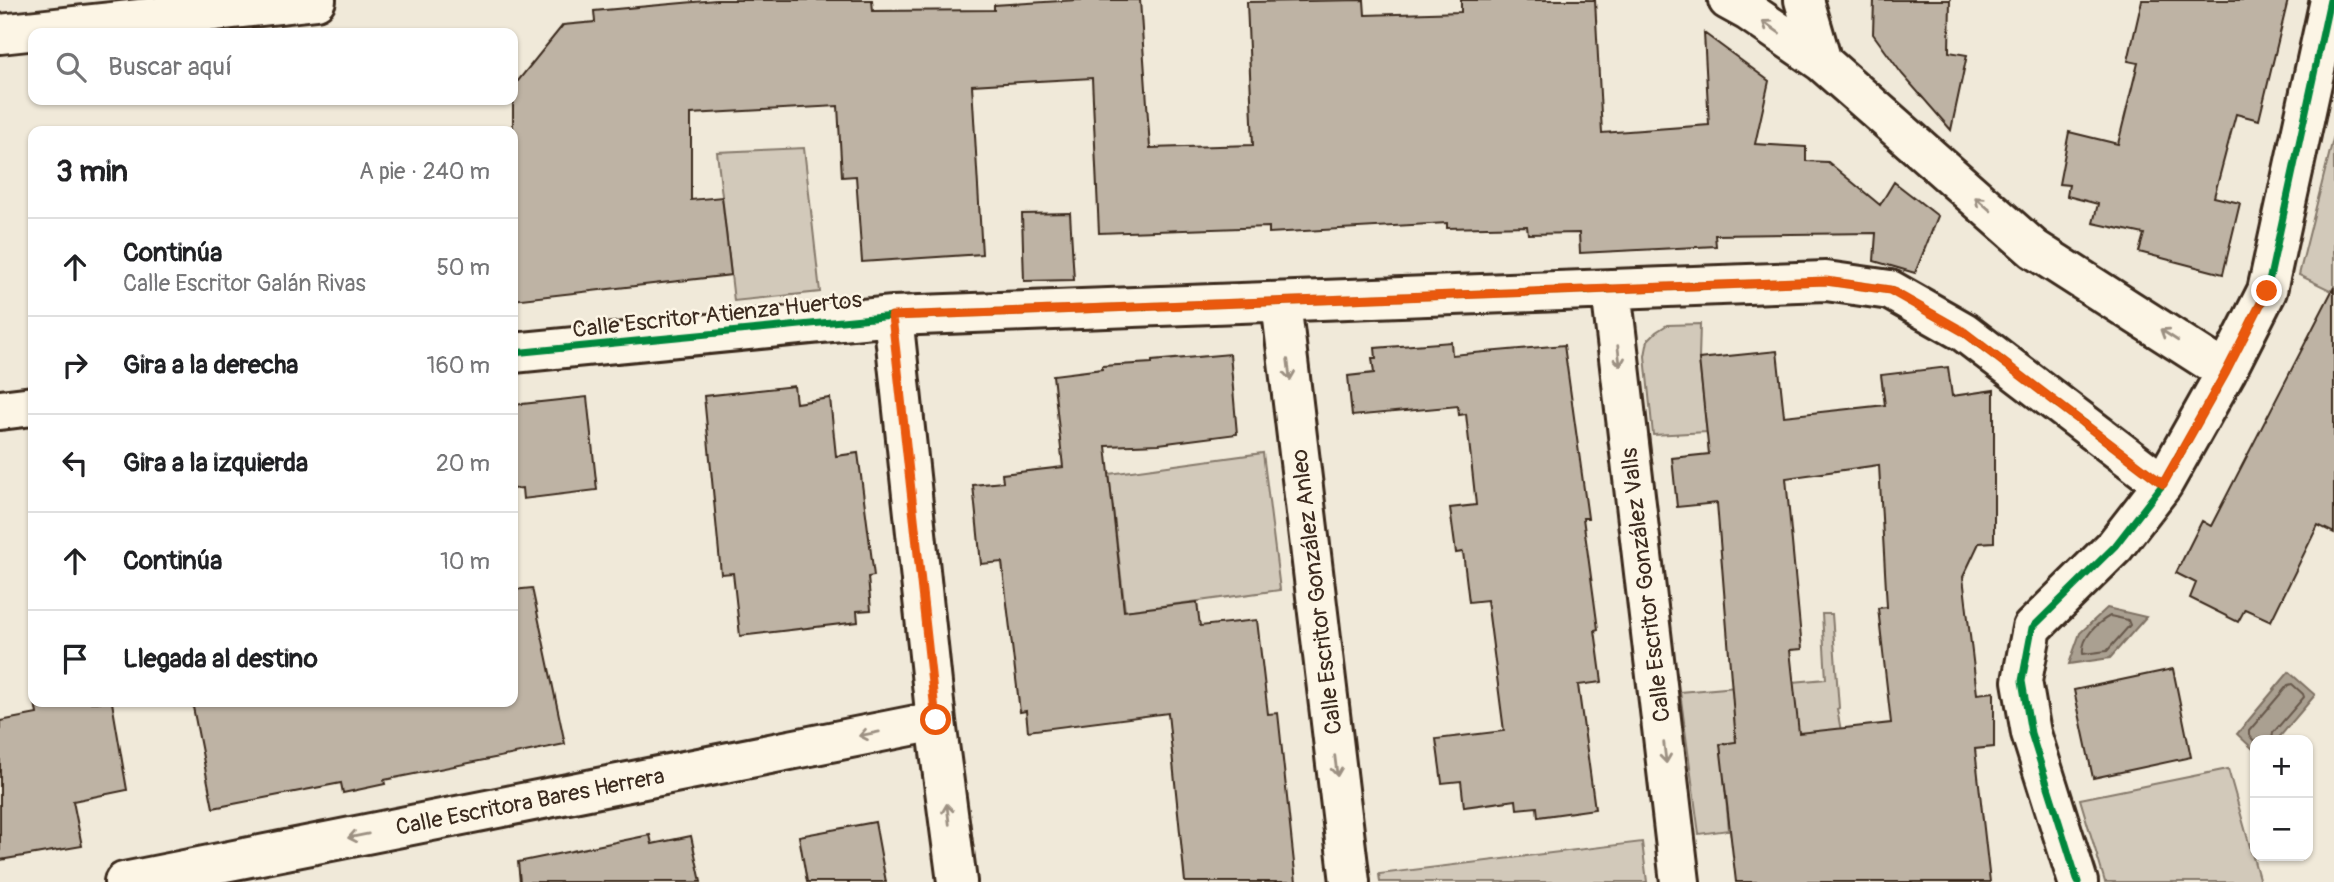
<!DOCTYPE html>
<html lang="es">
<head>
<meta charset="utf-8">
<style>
  body { margin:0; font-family:Pangolin,sans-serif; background:#f2f2f2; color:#202124 }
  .controls { position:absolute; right:21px; bottom:21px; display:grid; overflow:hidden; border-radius:14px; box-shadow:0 2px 5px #0004 }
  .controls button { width:63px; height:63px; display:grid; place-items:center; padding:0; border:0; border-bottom:2px solid #e0e0e0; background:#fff; color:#202124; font:35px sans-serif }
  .stop { position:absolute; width:21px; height:21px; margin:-16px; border:5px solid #ea580c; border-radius:50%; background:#fff }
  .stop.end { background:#ea580c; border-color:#fff; box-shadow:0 2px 7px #0008 }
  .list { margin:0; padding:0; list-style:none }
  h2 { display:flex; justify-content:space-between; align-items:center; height:91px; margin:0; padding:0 28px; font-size:30px }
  h2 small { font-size:23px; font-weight:400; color:#757577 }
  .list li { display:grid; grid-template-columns:46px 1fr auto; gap:21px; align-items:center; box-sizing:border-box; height:98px; padding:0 28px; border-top:2px solid #e0e0e0 }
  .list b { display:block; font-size:26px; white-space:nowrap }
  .list p { margin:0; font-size:23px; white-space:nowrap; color:#757577 }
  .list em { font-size:23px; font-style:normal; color:#757577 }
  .icon { flex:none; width:38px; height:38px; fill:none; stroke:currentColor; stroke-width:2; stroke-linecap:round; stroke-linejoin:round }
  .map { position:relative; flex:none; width:2334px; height:882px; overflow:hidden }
  .search { position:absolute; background:#fff; box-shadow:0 2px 5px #0004; left:28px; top:28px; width:490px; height:77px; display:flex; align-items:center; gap:18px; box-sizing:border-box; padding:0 24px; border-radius:14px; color:#757577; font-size:26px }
  .panel { position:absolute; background:#fff; box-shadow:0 2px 5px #0004; left:28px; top:126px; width:490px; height:581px; border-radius:14px }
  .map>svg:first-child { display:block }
  .green { fill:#d2c9ba; stroke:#867a6c; stroke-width:2 }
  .water { fill:#aaa091; stroke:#7e7163; stroke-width:2 }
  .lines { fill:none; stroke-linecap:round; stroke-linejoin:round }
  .shore { stroke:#67594c; stroke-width:2 }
  .building { fill:#beb3a4; stroke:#3b2a1e; stroke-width:2; fill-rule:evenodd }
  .minor-casing { stroke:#3b2a1e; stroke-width:44 }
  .minor { stroke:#fcf5e5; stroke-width:38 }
  .cycleway-casing { stroke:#fcf5e5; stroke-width:11 }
  .cycleway { stroke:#00873e; stroke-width:7 }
  .oneway { stroke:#9c9082 }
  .route { stroke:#ea580c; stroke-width:9 }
  .labels { text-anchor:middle; stroke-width:5; stroke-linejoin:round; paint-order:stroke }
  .street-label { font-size:23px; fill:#3b2a1e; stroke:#fcf5e5 }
</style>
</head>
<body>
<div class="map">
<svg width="2334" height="882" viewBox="0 0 2334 882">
  <rect width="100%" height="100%" fill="#f0e9d9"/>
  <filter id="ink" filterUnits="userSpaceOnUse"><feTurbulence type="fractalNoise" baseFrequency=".0143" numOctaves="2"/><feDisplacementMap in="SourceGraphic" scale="14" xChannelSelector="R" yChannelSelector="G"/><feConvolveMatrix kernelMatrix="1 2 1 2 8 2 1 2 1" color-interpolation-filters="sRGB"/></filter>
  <g filter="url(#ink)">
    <path class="green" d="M 2334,135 L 2334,292 L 2299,275 Z
      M 804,148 L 820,292 L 734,301 L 717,152 Z
      M 1700,324 L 1699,359 L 1707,432 L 1653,435 L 1645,356 L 1648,340 L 1656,332 L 1667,325 Z
      M 1263,453 L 1280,590 L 1125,611 L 1109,474 Z
      M 1822,614 L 1832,614 L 1839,708 L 1837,709 L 1841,731 L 1721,744 L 1729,830 L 1699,834 L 1680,692 L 1826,679 Z
      M 2228,769 L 2260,882 L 2105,882 L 2080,799 Z
      M 1642,842 L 1647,882 L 1380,882 L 1379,874 Z"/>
    <path class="water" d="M 2107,608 L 2146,617 L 2110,658 L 2069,664 L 2080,633 Z
      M 2289,672 L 2315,695 L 2277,740 L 2255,740 L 2255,751 L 2237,734 Z"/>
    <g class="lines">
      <path class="shore" d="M 2110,616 L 2128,620 L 2130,625 L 2107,651 L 2083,654 C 2081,638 2097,623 2110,616 Z
        M 2255,742 L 2249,735 L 2249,731 L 2288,685 L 2292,684 L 2303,694 L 2304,697 L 2273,733 L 2272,740"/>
    </g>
    <path class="building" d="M 716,0 L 872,0 L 873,11 L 994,10 L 994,5 L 1077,0 L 1140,0 L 1150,148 L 1253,145 L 1247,2 L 1364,0 L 1365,15 L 1461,12 L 1461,0 L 1595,0 L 1602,133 L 1709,125 L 1704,33 L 1769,81 L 1755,144 L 1806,147 L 1806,161 L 1828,162 L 1880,205 L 1894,182 L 1938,216 L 1915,273 L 1874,261 L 1876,233 L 1715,235 L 1716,246 L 1580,253 L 1579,233 L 1528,234 L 1527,226 L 1447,228 L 1447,223 L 1269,233 L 1269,227 L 1099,233 L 1092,78 L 1038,81 L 972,85 L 982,254 L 862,262 L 856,176 L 842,177 L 838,106 L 691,114 L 691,200 L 722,197 L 731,275 L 513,300 L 513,87 L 563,25 L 595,22 L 594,11 Z
      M 1874,0 L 1950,0 L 1949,52 L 1967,55 L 1951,130 L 1902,74 L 1873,34 Z
      M 2142,0 L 2288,0 L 2259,120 L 2236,114 L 2214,197 L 2240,203 L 2223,274 L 2139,252 L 2144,234 L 2093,223 L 2098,204 L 2067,196 L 2069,185 L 2059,184 L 2069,132 L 2118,144 L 2138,63 L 2128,61 Z
      M 1070,213 L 1074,280 L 1024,281 L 1022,214 Z
      M 2334,287 L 2334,533 L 2318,525 L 2271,621 L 2245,609 L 2238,622 L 2190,598 L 2196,583 L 2176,573 L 2202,521 L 2211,526 Z
      M 1451,342 L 1452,355 L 1564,345 L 1588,518 L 1583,518 L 1598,629 L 1595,630 L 1602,682 L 1578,685 L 1595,809 L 1538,817 L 1537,807 L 1517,809 L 1516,800 L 1464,807 L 1461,781 L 1442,783 L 1436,739 L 1504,731 L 1487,600 L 1469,602 L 1463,552 L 1456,553 L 1450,508 L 1476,505 L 1466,414 L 1459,415 L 1458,406 L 1352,416 L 1348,376 L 1374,373 L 1372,358 L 1376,358 L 1375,348 Z
      M 1777,351 L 1784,416 L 1885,405 L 1881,375 L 1948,367 L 1952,396 L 1994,390 L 1994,542 L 1979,543 L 1963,577 L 1977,694 L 1994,692 L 1994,747 L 1975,749 L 1990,882 L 1736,882 L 1720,744 L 1736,742 L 1717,503 L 1677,507 L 1672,458 L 1709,454 L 1699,359 ZM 1879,465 L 1887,607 L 1878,608 L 1891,723 L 1799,733 L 1790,650 L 1802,649 L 1786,478 Z
      M 1230,354 L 1237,434 L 1159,444 L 1106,446 L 1124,611 L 1197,602 L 1200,626 L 1257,620 L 1268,714 L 1278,713 L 1296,882 L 1185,882 L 1168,713 L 1028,731 L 1026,711 L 1020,712 L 1002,562 L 981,564 L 973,485 L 1003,482 L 1002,474 L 1063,467 L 1053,375 L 1102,369 L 1102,366 L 1152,363 L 1152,361 Z
      M 794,386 L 796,403 L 830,398 L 836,456 L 858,453 L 874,576 L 868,577 L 871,610 L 857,611 L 858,622 L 740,636 L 733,573 L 721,574 L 704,396 Z
      M 587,397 L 597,490 L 523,499 L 522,488 L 513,489 L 513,405 Z
      M 532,588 L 565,744 L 384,780 L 385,784 L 343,793 L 341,783 L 213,808 L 192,702 L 513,702 L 513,590 Z
      M 2173,669 L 2191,757 L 2093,778 L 2074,690 Z
      M 35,702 L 112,702 L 127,790 L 73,801 L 82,846 L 0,860 L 0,721 L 37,714 Z
      M 875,822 L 886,882 L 807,882 L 799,836 Z
      M 650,835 L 652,844 L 691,836 L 701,882 L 520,882 L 518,862 Z"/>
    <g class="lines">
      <g class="minor-casing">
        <path id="minor" d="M 1728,0 L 1748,11 L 1822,62 L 2034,249 L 2226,372
          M 1804,0 L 1822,62
          M 0,34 L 316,0
          M 1611,289 L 1680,882
          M 1281,302 L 1350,882
          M 893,316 L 936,721 L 957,882
          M 513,353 L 893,316 L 1826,281 L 1890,290 L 1964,332 L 2163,484
          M 0,410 L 33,406
          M 124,882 L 936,721
          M 2078,882 L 2031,733 L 2022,681 L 2032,628 L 2115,546 L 2163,484 L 2226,372 L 2267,291 L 2330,0"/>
      </g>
      <use href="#minor" class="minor"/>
      <g class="cycleway-casing">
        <path id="cycleway" d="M 513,353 L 893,316 L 1826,281 L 1890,290 L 1964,332 L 2163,484
          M 2078,882 L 2031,733 L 2022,681 L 2032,628 L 2115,546 L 2163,484 L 2226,372 L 2267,291 L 2330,0"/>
      </g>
      <use href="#cycleway" class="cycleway"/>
    </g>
    <defs><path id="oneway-shaft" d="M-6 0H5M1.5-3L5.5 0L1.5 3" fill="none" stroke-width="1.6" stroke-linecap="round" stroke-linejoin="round" transform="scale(1.75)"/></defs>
    <g class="oneway">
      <use href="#oneway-shaft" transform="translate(1771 27) rotate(-145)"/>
      <use href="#oneway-shaft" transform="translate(1983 204) rotate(-139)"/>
      <use href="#oneway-shaft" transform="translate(2169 335) rotate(-147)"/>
      <use href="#oneway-shaft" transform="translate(1619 356) rotate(83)"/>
      <use href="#oneway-shaft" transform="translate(1289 370) rotate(83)"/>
      <use href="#oneway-shaft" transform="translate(869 734) rotate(169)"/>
      <use href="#oneway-shaft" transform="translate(1665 753) rotate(83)"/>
      <use href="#oneway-shaft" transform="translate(1336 766) rotate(83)"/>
      <use href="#oneway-shaft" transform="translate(948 814) rotate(-97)"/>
      <use href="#oneway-shaft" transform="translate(358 836) rotate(169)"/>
    </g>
  </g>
  <g class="lines" filter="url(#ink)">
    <path class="route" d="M 936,720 L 892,316 L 1826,281 L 1890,290 L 1964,332 L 2163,484 L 2226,372 L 2267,291"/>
  </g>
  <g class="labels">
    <g class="street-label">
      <text transform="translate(717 314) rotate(-6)" y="8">Calle Escritor Atienza Huertos</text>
      <text transform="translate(1645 585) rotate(-97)" y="8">Calle Escritor González Valls</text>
      <text transform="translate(1316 592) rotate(-97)" y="8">Calle Escritor González Anleo</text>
      <text transform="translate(530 801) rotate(-11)" y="8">Calle Escritora Bares Herrera</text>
    </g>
  </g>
</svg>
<div class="controls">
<button>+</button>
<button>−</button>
</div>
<div class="stop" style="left:936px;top:720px"></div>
<div class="stop end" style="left:2267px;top:291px"></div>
<div class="search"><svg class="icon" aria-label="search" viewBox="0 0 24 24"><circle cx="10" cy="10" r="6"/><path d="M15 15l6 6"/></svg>Buscar aquí</div>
<section class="panel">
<h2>3 min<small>A pie · 240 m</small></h2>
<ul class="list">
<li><svg class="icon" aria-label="ahead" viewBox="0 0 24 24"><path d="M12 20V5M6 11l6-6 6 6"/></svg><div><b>Continúa</b><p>Calle Escritor Galán Rivas</p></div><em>50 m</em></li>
<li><svg class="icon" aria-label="right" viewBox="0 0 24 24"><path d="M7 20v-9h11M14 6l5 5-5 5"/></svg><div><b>Gira a la derecha</b></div><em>160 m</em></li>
<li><svg class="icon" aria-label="left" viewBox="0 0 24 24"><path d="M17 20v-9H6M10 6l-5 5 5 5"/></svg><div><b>Gira a la izquierda</b></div><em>20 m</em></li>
<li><svg class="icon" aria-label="ahead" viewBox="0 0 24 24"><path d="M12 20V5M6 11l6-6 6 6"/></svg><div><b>Continúa</b></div><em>10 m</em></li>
<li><svg class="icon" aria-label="arrive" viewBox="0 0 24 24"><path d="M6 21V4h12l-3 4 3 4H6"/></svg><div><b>Llegada al destino</b></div></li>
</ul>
</section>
</div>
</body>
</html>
